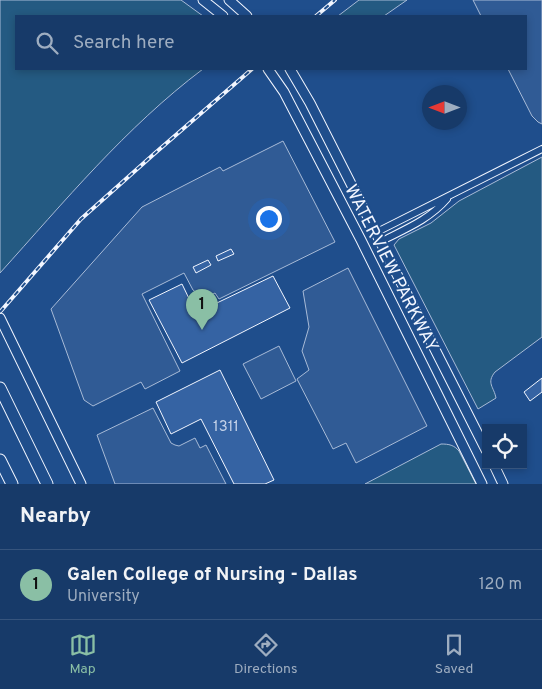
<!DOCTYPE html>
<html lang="en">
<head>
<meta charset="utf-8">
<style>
  body { margin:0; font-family:Overpass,sans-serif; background:#20416f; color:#f1f3f6 }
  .controls { position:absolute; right:15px; bottom:15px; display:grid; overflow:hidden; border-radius:0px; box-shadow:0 2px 8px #0003 }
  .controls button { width:45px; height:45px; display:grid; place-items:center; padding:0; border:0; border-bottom:1px solid #36547d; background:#173a69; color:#f1f3f6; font:25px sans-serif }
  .compass { position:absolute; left:422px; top:85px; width:45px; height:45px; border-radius:50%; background:#173a69; box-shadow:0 2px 8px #0003; rotate:270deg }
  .you { position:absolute; left:268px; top:218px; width:18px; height:18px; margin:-12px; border:4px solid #fff; border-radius:50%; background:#1a73e8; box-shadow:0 0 0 8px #1a73e833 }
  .badge { display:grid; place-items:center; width:32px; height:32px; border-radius:50%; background:#8abfa5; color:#111; font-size:16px; font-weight:700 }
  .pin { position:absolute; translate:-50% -41px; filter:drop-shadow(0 1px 2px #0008) }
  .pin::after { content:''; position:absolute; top:26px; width:18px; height:15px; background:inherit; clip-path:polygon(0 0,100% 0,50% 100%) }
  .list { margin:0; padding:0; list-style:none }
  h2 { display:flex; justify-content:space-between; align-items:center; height:65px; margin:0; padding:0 20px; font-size:21px }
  h2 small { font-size:16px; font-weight:400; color:#9eadc0 }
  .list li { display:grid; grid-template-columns:32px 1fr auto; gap:15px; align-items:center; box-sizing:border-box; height:70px; padding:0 20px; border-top:1px solid #36547d }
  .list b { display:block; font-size:19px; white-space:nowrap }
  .list p { margin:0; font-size:16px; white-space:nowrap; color:#9eadc0 }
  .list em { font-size:16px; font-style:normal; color:#9eadc0 }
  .icon { flex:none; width:28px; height:28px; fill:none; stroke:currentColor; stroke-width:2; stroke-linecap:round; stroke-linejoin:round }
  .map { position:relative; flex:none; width:542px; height:484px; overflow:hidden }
  .search { position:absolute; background:#173a69; box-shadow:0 2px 8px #0003; left:15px; right:15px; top:15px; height:55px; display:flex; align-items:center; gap:12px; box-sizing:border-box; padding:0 18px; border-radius:0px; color:#9eadc0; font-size:19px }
  .sheet { height:135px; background:#173a69 }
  nav { display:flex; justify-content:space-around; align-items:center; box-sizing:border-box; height:70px; border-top:1px solid #36547d; background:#173a69; font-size:14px; color:#9eadc0 }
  nav a { display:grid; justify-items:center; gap:2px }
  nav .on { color:#8abfa5 }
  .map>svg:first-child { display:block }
  .green { fill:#245a82; stroke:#a8bbd7 }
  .parking { fill:#305b95; stroke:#a8bbd7 }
  .building { fill:#3563a3; stroke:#f2f6ff }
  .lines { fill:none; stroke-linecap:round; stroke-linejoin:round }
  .street-casing { stroke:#f2f6ff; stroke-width:8 }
  .secondary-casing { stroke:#f2f6ff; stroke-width:11 }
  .highway-casing { stroke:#f2f6ff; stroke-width:13 }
  .street { stroke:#1f4e8c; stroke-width:6 }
  .secondary { stroke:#1f4e8c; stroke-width:9 }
  .highway { stroke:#1f4e8c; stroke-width:11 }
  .rail-casing { stroke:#f2f6ff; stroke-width:4 }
  .rail { stroke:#1f4e8c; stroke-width:2; stroke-dasharray:5.5; stroke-linecap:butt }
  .labels { text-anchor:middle; stroke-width:4; stroke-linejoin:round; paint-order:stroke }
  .number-label { font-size:15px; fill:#c3d1e8 }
  .street-label { font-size:18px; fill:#f2f6ff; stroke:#1f4e8c }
</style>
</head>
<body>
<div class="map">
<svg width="542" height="484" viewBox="0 0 542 484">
  <rect width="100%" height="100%" fill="#1f4e8c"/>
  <path class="green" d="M 0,0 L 181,0 L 203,16 L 16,16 L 16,69 L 203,69 C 126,127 64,202 0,273 Z
    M 359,0 L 407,0 L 384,16 L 338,16 Z
    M 542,157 L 542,337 L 495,372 C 486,383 494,387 496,398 L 478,409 L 394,245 L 399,239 L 431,223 L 459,201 Z
    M 441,444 C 449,444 454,445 459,451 L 476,484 L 365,484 Z"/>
  <path class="parking" d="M 473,0 L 542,0 L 542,124 L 538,122 L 532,116 L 508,69 L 526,69 L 526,16 L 481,16 Z
    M 283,141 L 335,242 L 219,299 L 215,293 L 209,296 L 201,296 L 193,290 L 184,273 L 142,294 L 180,371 L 145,389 L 141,382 L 93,406 L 84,400 L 51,309 L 142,207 L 220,167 L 223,171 Z
    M 348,268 L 427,426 L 356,463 L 346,443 L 333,449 L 297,379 L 309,370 L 302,351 L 309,327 L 303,291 Z
    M 279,346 L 296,381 L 261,399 L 243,364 Z
    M 153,408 L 171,443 L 175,445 L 179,446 L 195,438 L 200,448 L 206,445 L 226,484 L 115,484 L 97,435 Z"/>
  <path class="building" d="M 231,249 L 234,254 L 218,261 L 216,256 Z
    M 208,260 L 211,265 L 196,273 L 193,267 Z
    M 273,276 L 290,308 L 182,363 L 149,300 L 182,284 L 196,313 Z
    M 220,370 L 274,480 L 265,484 L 234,484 L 201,419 L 171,434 L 156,402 Z
    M 542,378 L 542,392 L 530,401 L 524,392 Z"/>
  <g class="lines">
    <g class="street-casing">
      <path id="street" d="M 375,233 L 542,149
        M 380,242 C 403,230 429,220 447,199"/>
    </g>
    <g class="secondary-casing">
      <path id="secondary" d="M 203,0 L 223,16
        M 229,0 L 247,16
        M 268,69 L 284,92 L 361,240 L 482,484
        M 290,69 L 310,103 L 486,450
        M 0,318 L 81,484
        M 494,465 L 503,484"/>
    </g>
    <g class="highway-casing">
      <path id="highway" d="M 0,388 L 47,484
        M 0,460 L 12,484"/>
    </g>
    <use href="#street" class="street"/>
    <use href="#secondary" class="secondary"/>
    <use href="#highway" class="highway"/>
    <g class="rail-casing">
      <path id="rail" d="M 316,16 L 335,0
        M 0,312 L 81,219 L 154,154 L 252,69"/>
    </g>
    <use href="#rail" class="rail"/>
  </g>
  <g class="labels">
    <g class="number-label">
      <text x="226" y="431">1311</text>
    </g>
    <g class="street-label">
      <text transform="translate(392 268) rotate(63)" y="6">WATERVIEW PARKWAY</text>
    </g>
  </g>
</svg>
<div class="controls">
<button><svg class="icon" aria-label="locate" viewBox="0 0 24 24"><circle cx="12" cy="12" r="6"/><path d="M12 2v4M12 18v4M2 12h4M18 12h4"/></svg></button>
</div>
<svg class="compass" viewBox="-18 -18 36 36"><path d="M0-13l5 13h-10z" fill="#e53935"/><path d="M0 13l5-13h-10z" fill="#9eadc0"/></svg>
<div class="you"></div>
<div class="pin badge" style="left:202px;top:330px">1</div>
<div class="search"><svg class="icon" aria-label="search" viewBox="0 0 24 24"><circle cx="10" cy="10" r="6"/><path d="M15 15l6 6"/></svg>Search here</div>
</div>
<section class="sheet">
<h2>Nearby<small></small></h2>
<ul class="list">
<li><span class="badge">1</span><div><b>Galen College of Nursing - Dallas</b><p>University</p></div><em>120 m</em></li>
</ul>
</section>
<nav>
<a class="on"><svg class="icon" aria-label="map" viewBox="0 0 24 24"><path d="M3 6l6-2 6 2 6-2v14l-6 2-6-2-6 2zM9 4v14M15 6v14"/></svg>Map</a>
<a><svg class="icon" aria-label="directions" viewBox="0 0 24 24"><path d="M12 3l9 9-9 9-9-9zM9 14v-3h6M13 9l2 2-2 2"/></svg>Directions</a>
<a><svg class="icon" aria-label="saved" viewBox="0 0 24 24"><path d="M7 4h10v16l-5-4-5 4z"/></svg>Saved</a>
</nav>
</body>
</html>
